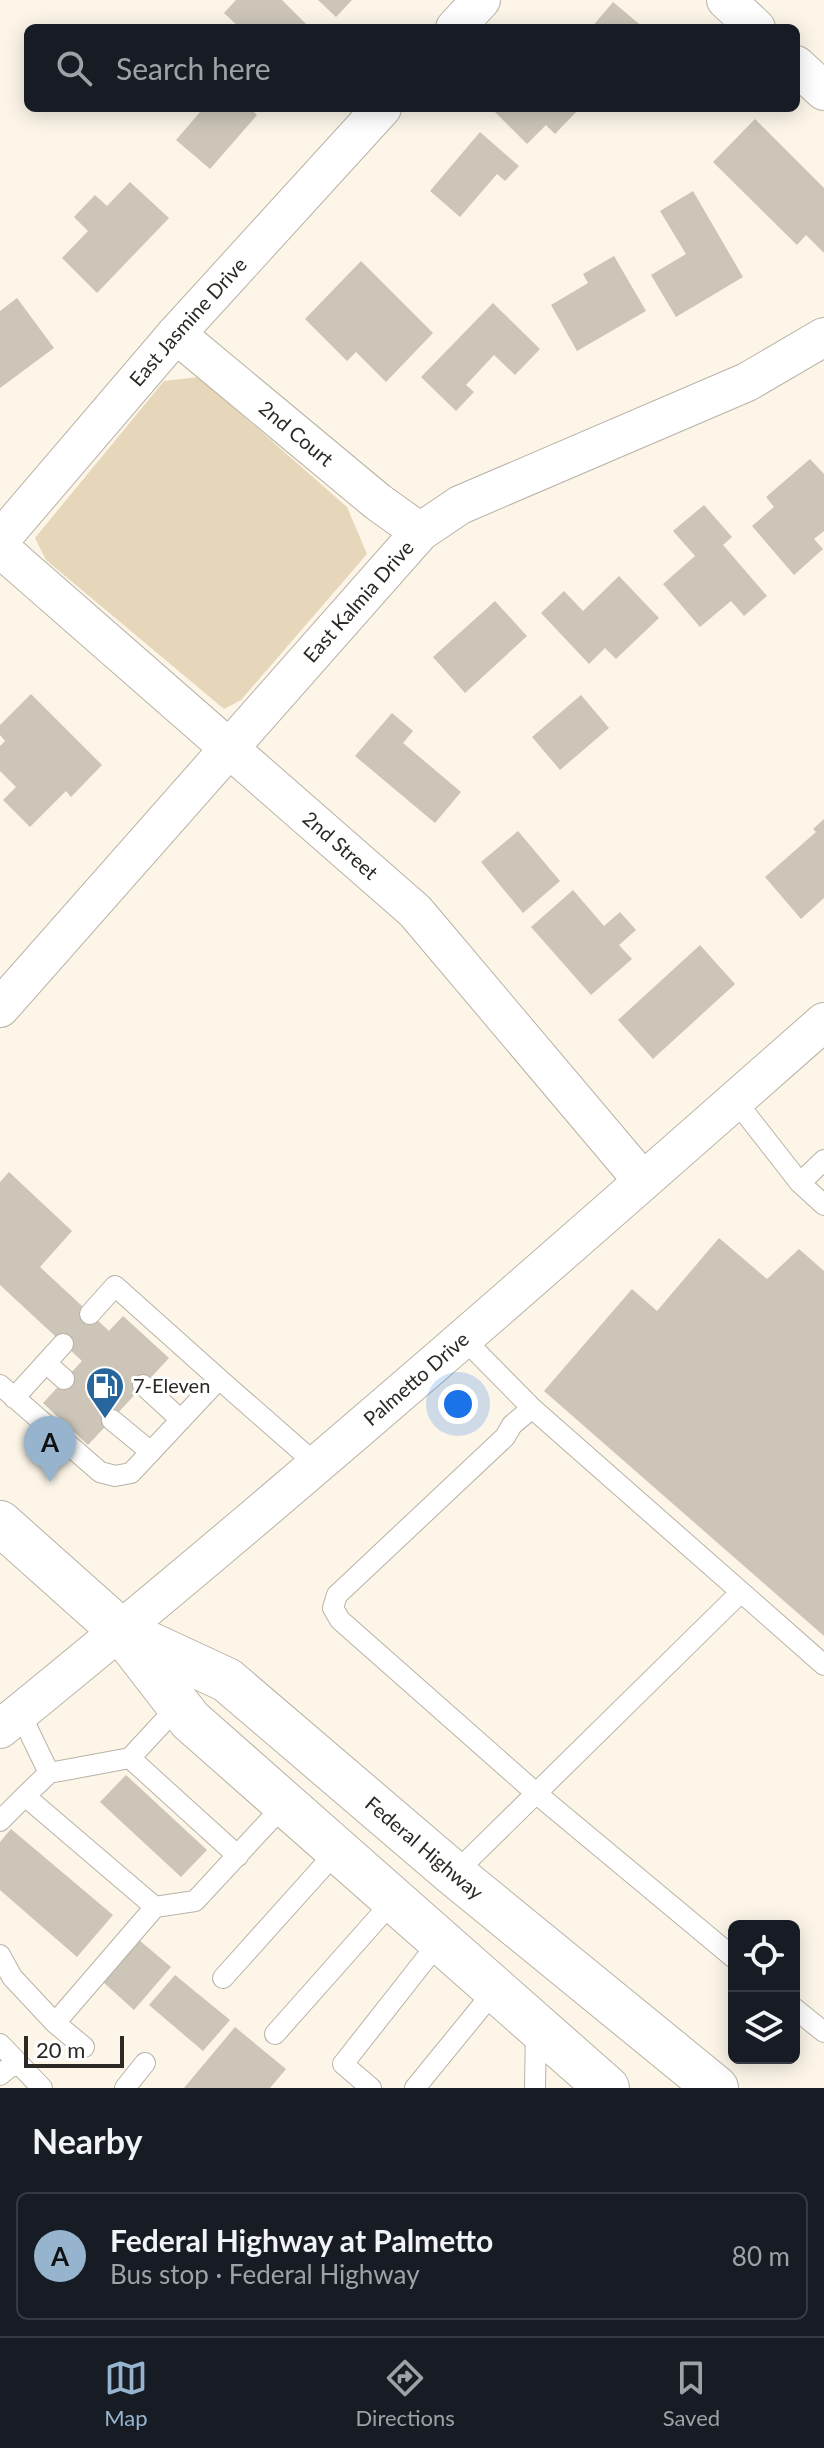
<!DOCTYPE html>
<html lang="en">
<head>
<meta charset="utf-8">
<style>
  body { margin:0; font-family:Lato,sans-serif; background:#20242c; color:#f1f3f6 }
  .controls { position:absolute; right:24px; bottom:24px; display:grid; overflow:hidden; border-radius:12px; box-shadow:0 4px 20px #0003 }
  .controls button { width:72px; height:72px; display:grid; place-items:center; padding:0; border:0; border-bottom:2px solid #363941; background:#171b24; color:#f1f3f6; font:40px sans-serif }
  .scale { position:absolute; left:24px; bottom:20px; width:100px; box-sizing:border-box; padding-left:8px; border:4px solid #2c2924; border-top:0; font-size:22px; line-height:28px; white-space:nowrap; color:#2c2924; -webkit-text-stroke:6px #fff; paint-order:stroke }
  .you { position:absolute; left:458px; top:1404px; width:28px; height:28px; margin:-20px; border:6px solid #fff; border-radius:50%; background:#1a73e8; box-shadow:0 0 0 12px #1a73e833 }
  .badge { display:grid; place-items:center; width:52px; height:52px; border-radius:50%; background:#96b4ce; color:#111; font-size:26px; font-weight:700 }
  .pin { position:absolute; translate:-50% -66px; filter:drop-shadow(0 2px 4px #0008) }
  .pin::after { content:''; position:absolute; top:42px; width:28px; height:24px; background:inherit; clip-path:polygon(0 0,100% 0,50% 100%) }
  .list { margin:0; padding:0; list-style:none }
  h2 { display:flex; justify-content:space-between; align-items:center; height:104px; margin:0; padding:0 32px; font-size:34px }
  h2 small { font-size:26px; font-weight:400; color:#9ea1a6 }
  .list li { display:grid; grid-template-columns:52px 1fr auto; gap:24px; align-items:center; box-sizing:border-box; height:128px; margin:0 16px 16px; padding:0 16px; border:2px solid #363941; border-radius:12px }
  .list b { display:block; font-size:30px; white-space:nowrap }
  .list p { margin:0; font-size:26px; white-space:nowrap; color:#9ea1a6 }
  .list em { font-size:26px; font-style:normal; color:#9ea1a6 }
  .icon { flex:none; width:44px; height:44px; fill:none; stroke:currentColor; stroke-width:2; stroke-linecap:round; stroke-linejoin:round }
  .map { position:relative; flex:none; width:824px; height:2088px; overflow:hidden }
  .search { position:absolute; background:#171b24; box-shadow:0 4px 20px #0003; left:24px; right:24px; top:24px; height:88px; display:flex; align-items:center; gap:20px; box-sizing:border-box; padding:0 28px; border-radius:12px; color:#9ea1a6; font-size:30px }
  .sheet { height:248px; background:#171b24 }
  nav { display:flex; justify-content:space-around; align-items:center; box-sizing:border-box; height:112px; border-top:2px solid #363941; background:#171b24; font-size:22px; color:#9ea1a6 }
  nav a { display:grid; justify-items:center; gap:4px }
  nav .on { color:#96b4ce }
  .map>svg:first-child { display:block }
  .green { fill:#e7d7ba }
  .building { fill:#ccc5b8 }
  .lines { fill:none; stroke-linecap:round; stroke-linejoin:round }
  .service-casing { stroke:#b9b2a6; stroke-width:22 }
  .minor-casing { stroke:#b9b2a6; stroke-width:40 }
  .primary-casing { stroke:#b9b2a6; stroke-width:46 }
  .service { stroke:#fff; stroke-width:20 }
  .minor { stroke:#fff; stroke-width:38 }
  .primary { stroke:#fff; stroke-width:44 }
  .labels { text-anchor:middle; stroke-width:6; stroke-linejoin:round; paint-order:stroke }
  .street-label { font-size:20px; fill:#2c2924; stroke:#fff }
  .poi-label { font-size:20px; fill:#2c2924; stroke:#fff; text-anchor:start }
</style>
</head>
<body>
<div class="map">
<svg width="824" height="2088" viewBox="0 0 824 2088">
  <rect width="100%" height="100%" fill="#fcf5e8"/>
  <path class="green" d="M 199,377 L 347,507 L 367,554 L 241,700 L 224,709 L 46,560 L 35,538 L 164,381 Z"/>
  <path class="building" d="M 236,0 L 282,0 L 310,28 L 240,28 L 224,13 Z
    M 318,0 L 352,0 L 336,17 Z
    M 613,2 L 644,28 L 591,28 Z
    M 195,108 L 255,108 L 253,111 L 257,115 L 210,169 L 176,140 L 200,112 Z
    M 491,108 L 576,108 L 578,110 L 555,134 L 546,125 L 527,144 Z
    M 755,119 L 824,188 L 824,253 L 806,235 L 797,245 L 713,162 Z
    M 480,132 L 519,166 L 505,181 L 497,174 L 460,217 L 430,191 Z
    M 130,182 L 169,218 L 97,293 L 62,258 L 88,231 L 74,217 L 95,195 L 107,206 Z
    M 693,191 L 743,277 L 676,317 L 651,275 L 686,254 L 660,211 Z
    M 614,256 L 646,311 L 577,351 L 551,305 L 588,283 L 583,274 Z
    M 361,261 L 433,333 L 386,382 L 356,352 L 347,361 L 305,319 Z
    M 17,298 L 54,348 L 0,388 L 0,311 Z
    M 493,303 L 540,349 L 515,375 L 494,355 L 466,385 L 474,392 L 456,411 L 421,377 Z
    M 810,459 L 824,474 L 824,531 L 814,539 L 823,549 L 794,575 L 752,526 L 774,507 L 766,497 Z
    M 704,505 L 732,537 L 723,545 L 767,596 L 744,616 L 731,601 L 700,627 L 663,584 L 695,556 L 673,531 Z
    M 619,576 L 659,618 L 616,659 L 605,648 L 589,664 L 541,613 L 564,591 L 583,611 Z
    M 495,601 L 527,636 L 465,693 L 433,657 Z
    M 31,694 L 102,765 L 71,797 L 66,791 L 30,827 L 3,800 L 16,787 L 0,771 L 0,746 L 5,741 L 0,735 L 0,725 Z
    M 581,695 L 609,728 L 560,770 L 532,737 Z
    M 392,713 L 413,731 L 403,743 L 461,792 L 435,823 L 355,756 Z
    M 824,819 L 824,898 L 801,919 L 765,877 L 816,832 L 813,829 Z
    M 518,831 L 560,881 L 523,913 L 481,862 Z
    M 573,890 L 604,926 L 620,912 L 636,930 L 619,945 L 632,959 L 591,995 L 531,927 Z
    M 700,945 L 735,984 L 653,1059 L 618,1020 Z
    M 9,1172 L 72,1231 L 40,1267 L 109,1331 L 123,1316 L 169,1358 L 88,1445 L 43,1403 L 82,1361 L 0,1285 L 0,1182 Z
    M 719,1238 L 767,1279 L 799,1249 L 824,1271 L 824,1636 L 544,1391 L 632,1289 L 657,1311 Z
    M 126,1775 L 207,1850 L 181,1877 L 100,1802 Z
    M 11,1829 L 113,1915 L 77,1957 L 0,1890 L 0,1842 Z
    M 139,1940 L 171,1967 L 134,2010 L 103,1982 Z
    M 175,1975 L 230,2020 L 203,2051 L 149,2005 Z
    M 235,2027 L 286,2069 L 270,2088 L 184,2088 Z"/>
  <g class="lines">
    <g class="service-casing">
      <path id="service" d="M 735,1100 L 800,1183 L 824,1205
        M 800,1183 L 824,1160
        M 90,1314 L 115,1286 L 219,1379
        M 463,1338 L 532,1408 L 824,1665
        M 46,1363 L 64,1379
        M 0,1385 L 100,1472 L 115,1476 L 131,1473 L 219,1379 L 316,1464
        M 143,1385 L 181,1420
        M 14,1398 L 63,1344
        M 532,1408 L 512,1425 L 505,1437 L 337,1595 L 333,1608 L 340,1620 L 537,1794 L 734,1958
        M 112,1420 L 151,1452
        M 20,1713 L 49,1773 L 25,1796 L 155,1907
        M 130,1758 L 179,1705
        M 49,1773 L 130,1758 L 238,1856
        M 0,1821 L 25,1796
        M 454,1874 L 741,1592
        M 0,1955 L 12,1977 L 55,2023 L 155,1907 L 195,1901 L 285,1804
        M 223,1978 L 337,1851
        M 794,2008 L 824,2032
        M 55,2023 L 84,2047
        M 275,2034 L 393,1901
        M 0,2044 L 42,2088
        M 0,2075 L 16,2062
        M 125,2088 L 145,2063
        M 371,2088 L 343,2064 L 439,1942
        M 415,2088 L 495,1990
        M 535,2088 L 536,2030"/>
    </g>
    <g class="minor-casing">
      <g id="minor">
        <path d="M 726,0 L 756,28"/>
        <path d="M 455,28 L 481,0"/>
        <path d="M 796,65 L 824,91"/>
        <path id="s1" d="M 176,334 L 378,502 L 420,532"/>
        <path id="s2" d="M 0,540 L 176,334 L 382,108"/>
        <path id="s3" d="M 0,548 L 415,911 L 643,1181"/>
        <path id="s4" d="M 0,1008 L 420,532 L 460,505 L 747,382 L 824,337"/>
        <path id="s5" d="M 0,1729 C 281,1501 553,1261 824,1022"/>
      </g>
    </g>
    <g class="primary-casing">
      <g id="primary">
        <path d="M 0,1523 L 121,1631 L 190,1720 L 607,2088"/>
        <path id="s6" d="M 130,1635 L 227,1680 L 454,1874 L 716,2088"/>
      </g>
    </g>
    <use href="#service" class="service"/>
    <use href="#minor" class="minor"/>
    <use href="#primary" class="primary"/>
  </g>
  <defs>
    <g id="fuel-pin" transform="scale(2)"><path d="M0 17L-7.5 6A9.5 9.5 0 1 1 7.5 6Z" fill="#26669c" stroke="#fff"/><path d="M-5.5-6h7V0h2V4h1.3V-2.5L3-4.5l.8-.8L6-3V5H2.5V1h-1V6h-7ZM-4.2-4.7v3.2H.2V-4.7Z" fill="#fff"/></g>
  </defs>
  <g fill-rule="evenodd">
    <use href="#fuel-pin" x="105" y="1386"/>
  </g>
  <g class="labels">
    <g class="street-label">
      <text dy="7" stroke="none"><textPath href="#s2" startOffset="288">East Jasmine Drive</textPath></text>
      <text dy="7" stroke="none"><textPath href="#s1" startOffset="156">2nd Court</textPath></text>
      <text dy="7" stroke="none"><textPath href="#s4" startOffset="542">East Kalmia Drive</textPath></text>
      <text dy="7" stroke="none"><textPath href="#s3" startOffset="452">2nd Street</textPath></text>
      <text dy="7" stroke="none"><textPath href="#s5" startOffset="544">Palmetto Drive</textPath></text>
      <text dy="7" stroke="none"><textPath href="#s6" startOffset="366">Federal Highway</textPath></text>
    </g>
    <g class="poi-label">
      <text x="133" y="1393">7-Eleven</text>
    </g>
  </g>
</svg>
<div class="controls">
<button><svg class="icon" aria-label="locate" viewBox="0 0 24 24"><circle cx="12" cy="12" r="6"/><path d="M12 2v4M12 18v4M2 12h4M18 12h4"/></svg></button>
<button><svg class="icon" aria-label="layers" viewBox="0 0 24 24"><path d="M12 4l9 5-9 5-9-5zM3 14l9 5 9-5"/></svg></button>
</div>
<div class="scale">20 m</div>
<div class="you"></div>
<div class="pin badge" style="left:50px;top:1482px">A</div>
<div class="search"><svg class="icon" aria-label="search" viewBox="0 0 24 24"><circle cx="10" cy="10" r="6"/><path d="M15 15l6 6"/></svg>Search here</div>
</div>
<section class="sheet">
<h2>Nearby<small></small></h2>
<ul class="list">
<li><span class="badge">A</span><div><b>Federal Highway at Palmetto</b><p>Bus stop · Federal Highway</p></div><em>80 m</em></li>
</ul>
</section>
<nav>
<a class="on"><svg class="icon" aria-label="map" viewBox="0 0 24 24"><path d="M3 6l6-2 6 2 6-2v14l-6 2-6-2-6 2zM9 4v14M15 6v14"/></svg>Map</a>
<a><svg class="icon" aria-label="directions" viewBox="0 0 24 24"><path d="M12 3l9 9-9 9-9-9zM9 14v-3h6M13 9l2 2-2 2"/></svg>Directions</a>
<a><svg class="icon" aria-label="saved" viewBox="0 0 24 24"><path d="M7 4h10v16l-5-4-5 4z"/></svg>Saved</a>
</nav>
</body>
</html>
